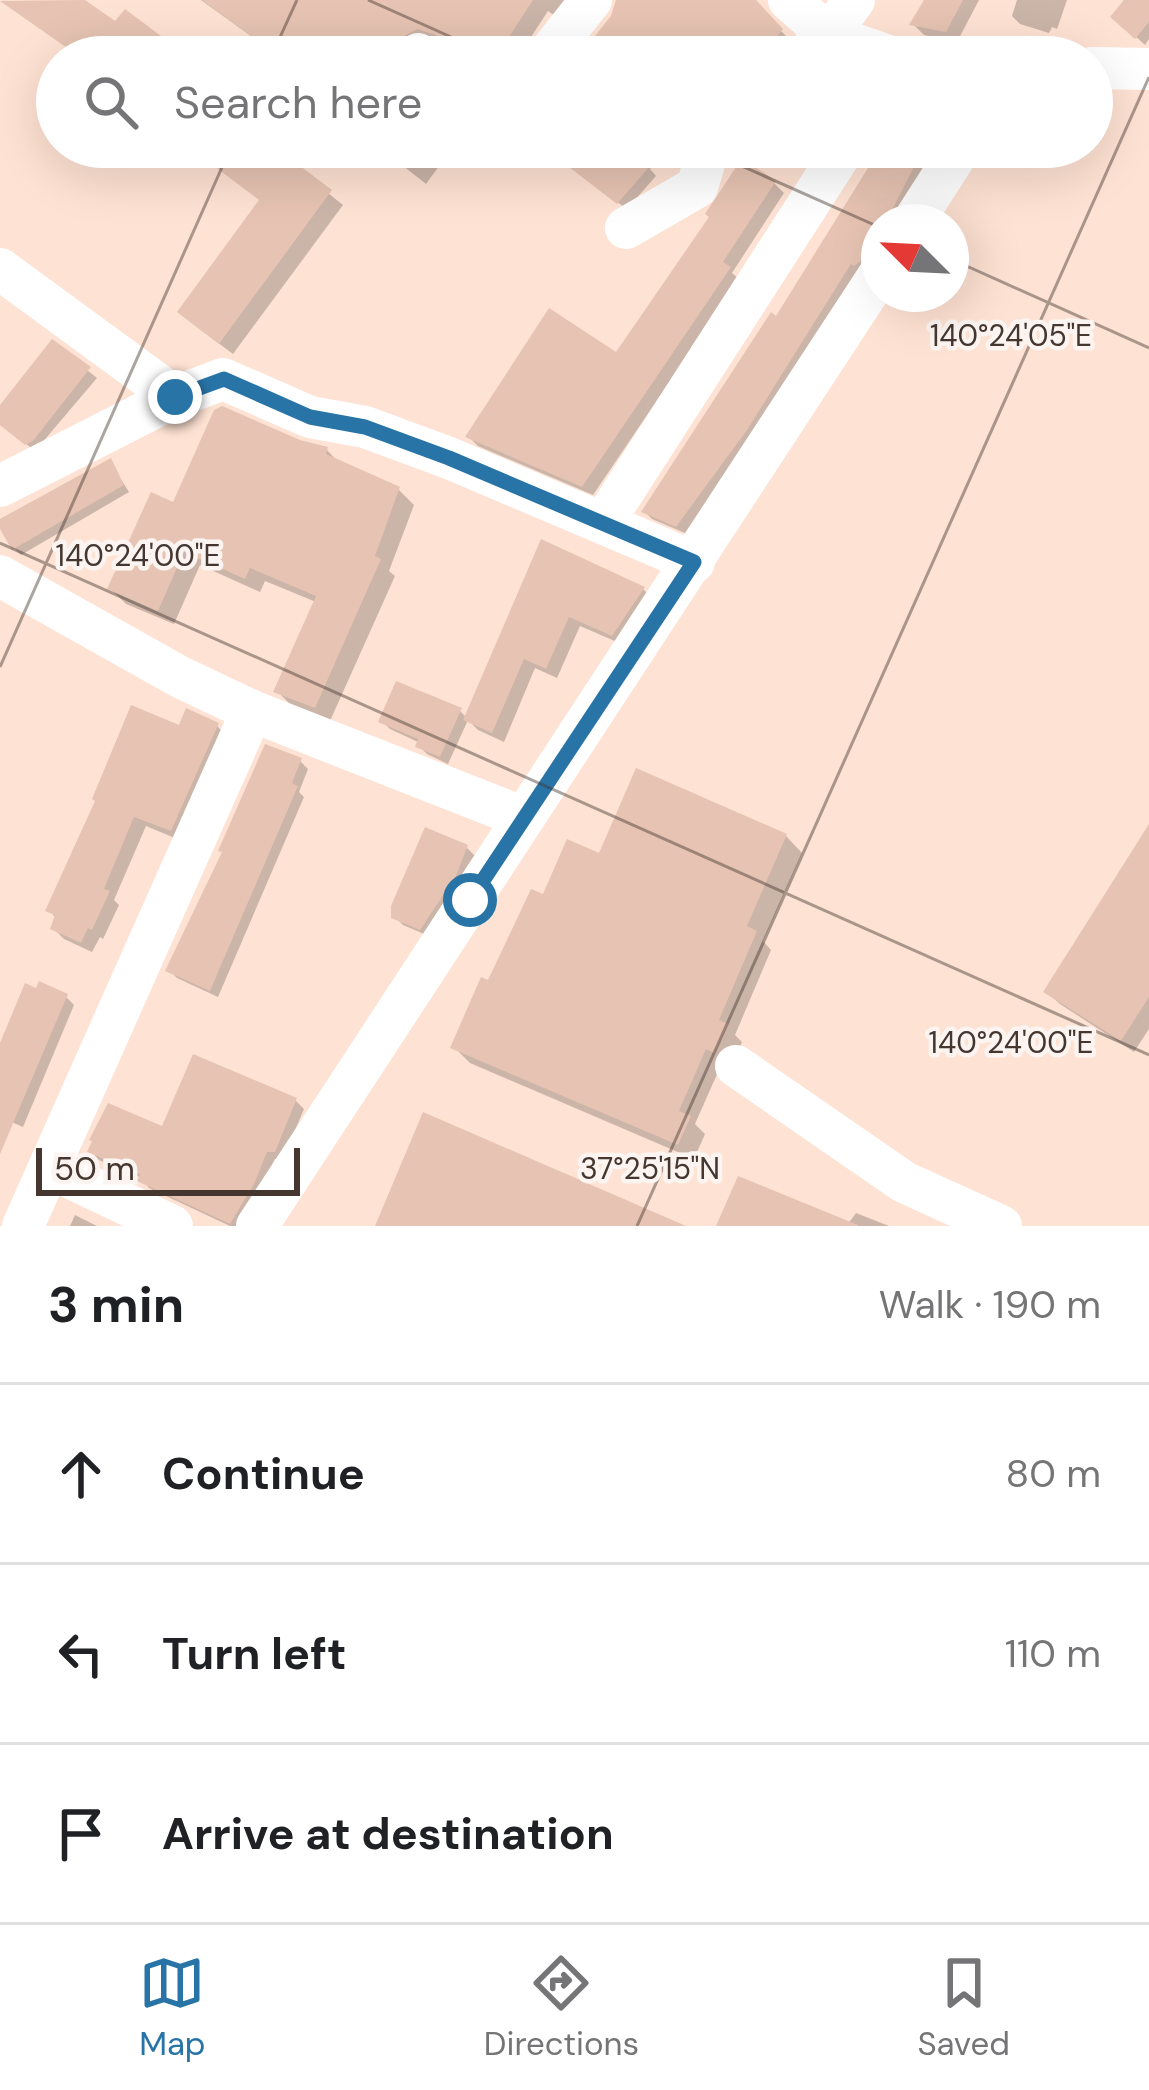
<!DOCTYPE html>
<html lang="en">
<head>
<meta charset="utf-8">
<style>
  body { margin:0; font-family:"DM Sans",sans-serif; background:#f6f6f6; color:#202124 }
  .compass { position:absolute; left:861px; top:204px; width:108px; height:108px; border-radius:50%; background:#fff; box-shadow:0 12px 48px #0002; rotate:294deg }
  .scale { position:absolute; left:36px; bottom:30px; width:264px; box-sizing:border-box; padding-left:12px; border:6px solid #453730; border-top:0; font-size:33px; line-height:42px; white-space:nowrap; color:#453730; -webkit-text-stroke:9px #fbf4f0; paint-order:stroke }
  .stop { position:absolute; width:36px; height:36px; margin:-27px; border:9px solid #2874a7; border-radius:50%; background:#fff }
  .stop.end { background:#2874a7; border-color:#fff; box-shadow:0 3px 12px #0008 }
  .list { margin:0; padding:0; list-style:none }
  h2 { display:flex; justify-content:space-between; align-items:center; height:156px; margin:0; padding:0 48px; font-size:51px }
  h2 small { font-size:39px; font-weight:400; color:#757577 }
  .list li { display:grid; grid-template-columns:78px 1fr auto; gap:36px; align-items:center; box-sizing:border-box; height:180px; padding:0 48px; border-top:3px solid #e0e0e0 }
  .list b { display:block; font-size:45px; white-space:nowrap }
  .list em { font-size:39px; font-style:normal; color:#757577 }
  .icon { flex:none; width:66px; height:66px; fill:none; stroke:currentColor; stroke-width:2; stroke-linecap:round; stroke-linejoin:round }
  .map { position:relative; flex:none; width:1149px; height:1226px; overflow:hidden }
  .search { position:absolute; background:#fff; box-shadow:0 12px 48px #0002; left:36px; right:36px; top:36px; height:132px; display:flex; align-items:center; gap:30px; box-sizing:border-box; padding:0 42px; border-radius:66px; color:#757577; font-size:45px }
  .sheet { height:696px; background:#fff }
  nav { display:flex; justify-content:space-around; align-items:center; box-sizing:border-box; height:168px; border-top:3px solid #e0e0e0; background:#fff; font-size:33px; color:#757577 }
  nav a { display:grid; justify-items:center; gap:6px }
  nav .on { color:#2874a7 }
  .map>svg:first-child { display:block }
  .shadow { fill:#0003 }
  .building { fill:#e6c3b2 }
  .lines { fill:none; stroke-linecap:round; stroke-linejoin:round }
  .minor { stroke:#fff; stroke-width:42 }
  .route { stroke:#2874a7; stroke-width:15 }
  .ticks { fill:none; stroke:#453730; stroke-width:3; stroke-opacity:0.45 }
  .ticks-label { font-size:30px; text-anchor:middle; fill:#453730; stroke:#fbf4f0; stroke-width:9; stroke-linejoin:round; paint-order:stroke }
</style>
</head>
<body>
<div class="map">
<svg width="1149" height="1226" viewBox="0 0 1149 1226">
  <rect width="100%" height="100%" fill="#fee2d3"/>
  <path class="shadow" d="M 201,0 L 569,0 L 555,16 L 548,11 L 518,57 L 451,57 L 449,47 L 435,41 L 411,57 L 280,57 Z
    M 618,0 L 750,0 L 789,39 L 775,57 L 582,57 L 614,17 Z
    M 927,0 L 979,0 L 957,42 L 924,35 L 913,24 Z
    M 1017,0 L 1067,0 L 1057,29 L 1052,27 L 1049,33 L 1020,24 L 1012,16 Z
    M 1124,0 L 1149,0 L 1149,39 L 1145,45 L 1114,17 Z
    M 225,147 L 270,147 L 343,205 L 233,354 L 193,324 L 262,202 Z
    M 379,147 L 453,147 L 426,184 Z
    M 542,147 L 667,147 L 650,169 L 656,176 L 627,209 Z
    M 888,147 L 937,147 L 897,222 L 879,222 L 879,260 L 685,533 L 652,519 L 644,511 L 777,320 Z
    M 774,183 L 784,193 L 732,273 L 739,279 L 593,495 L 478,446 L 468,436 L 617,356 Z
    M 53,343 L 97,378 L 35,451 L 0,423 L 0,409 Z
    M 299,443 L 327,450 L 340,464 L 399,490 L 414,505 L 389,571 L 395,576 L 330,721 L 292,706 L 277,691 L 316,602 L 265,581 L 260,592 L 200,565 L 174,624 L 126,604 L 111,589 L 175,506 Z
    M 110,462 L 129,492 L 21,555 L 14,548 L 0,523 Z
    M 543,543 L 643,589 L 654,600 L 624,645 L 580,626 L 557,678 L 535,668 L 504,742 L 478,730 L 468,720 L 448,764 L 427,754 L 419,746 L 420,743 L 390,729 L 382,721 L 460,711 L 467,718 Z
    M 217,726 L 228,737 L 182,841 L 146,826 L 114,900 L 119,905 L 103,939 L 100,937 L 92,952 L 64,939 L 53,928 L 57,919 L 49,910 L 181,729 Z
    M 300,761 L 308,769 L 299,792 L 304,797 L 218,997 L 177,978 L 169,970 Z
    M 786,836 L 802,853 L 763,941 L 771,950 L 735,1035 L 742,1042 L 731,1067 L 722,1063 L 695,1124 L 705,1134 L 694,1159 L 470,1063 L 454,1047 L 545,898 L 601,857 Z
    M 467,848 L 475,856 L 429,936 L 403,925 L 394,916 Z
    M 1149,851 L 1149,1029 L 1134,1052 L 1060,1004 L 1047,992 Z
    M 66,997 L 74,1005 L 23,1127 L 0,1117 L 0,1051 Z
    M 296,1101 L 304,1109 L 283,1159 L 275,1159 L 241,1226 L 230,1226 L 149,1188 L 142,1178 L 99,1160 L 91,1151 L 163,1130 Z
    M 856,1213 L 889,1226 L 719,1226 L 848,1224 Z
    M 75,1215 L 97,1226 L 70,1226 Z"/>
  <path class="building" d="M 85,0 L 115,21 L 125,9 L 189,57 L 80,57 L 0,1 Z
    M 202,0 L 533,0 L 496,57 L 460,57 L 436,35 L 417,29 L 397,40 L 392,57 L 280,57 Z
    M 616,0 L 756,0 L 783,29 L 761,57 L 578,57 L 611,16 Z
    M 924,0 L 963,0 L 946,32 L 909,25 Z
    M 1124,0 L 1149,0 L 1149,22 L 1135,39 L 1110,17 Z
    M 189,147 L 275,147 L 332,190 L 219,344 L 177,312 L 259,200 Z
    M 543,147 L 653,147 L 643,160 L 650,166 L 617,204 Z
    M 881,147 L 924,147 L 888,218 L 879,222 L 879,241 L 873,251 L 854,266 L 851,264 L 747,430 L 676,527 L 641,512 L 771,312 L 776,316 Z
    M 742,158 L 776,181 L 723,262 L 731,267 L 582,487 L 465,437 L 549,308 L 616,352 L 709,217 L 705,214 Z
    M 52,339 L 91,367 L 33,441 L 25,445 L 0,425 L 0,405 Z
    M 222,406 L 300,440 L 328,447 L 326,454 L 400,487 L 375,556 L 381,559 L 315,708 L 273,692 L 316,596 L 250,568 L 245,579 L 184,552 L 158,611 L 107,589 L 151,492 L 173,502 L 214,410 Z
    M 111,458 L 124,485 L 12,550 L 0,529 L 0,519 Z
    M 541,539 L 645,587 L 612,636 L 569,617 L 546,669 L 524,659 L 492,733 L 463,720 Z
    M 396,681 L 462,708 L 440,757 L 415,747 L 418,739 L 378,722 Z
    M 131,705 L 179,725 L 186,708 L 219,723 L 171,831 L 134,817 L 104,889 L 110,891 L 92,930 L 88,928 L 81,943 L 50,929 L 55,915 L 45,911 L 95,801 L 92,799 Z
    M 265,744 L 302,758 L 292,783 L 298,786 L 210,991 L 165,971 L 222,852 L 218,851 Z
    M 636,768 L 787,834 L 747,926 L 757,931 L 719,1020 L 728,1024 L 714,1053 L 706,1049 L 679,1111 L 691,1116 L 678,1145 L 450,1048 L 481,977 L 488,980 L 531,889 L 543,894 L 567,839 L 599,853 Z
    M 1149,824 L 1149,997 L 1121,1041 L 1043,992 Z
    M 425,827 L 468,845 L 456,876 L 420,930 L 391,918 L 391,906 Z
    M 39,981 L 68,994 L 0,1154 L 0,1043 L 25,983 L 36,988 Z
    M 193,1054 L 297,1098 L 275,1152 L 267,1152 L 254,1184 L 230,1224 L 137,1181 L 140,1174 L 87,1152 L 92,1141 L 89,1140 L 108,1103 L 162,1126 Z
    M 423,1112 L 686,1226 L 375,1226 Z
    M 738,1176 L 858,1225 L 858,1226 L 716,1226 Z"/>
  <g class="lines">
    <path class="minor" d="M 789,0 L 829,35 L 891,57
      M 418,54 L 423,57
      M 546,57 L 591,0
      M 802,57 L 829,35 L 854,0
      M 1092,68 L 1149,69
      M 913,222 L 961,147
      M 626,228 L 697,187 L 709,147
      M 0,269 L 175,397
      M 0,486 L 175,397 L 223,379 L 310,417 L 365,427 L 449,458 L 694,562
      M 603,523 L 845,147
      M 0,576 L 180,677 L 252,711 L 504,810
      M 736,1066 L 904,1182 L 1001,1226
      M 50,1168 L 172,1226
      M 23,1226 L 252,711
      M 257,1226 L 879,275"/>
  </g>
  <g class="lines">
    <path class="route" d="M 175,397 L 224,379 L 310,417 L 365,427 L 449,458 L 694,562 L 470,900"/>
  </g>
  <path class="ticks" d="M 368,0 L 496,57M 271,57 L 297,0M 699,147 L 879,227M 951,259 L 1149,348M 0,543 L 1149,1055M 0,667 L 231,147M 637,1226 L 1149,77"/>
  <g class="ticks-label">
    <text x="1011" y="346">140°24'05"E</text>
    <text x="138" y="566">140°24'00"E</text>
    <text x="1011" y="1053">140°24'00"E</text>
    <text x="650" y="1179">37°25'15"N</text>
  </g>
</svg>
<svg class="compass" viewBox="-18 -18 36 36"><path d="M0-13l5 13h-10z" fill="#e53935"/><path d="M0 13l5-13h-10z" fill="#757577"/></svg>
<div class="scale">50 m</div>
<div class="stop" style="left:470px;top:900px"></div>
<div class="stop end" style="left:175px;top:397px"></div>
<div class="search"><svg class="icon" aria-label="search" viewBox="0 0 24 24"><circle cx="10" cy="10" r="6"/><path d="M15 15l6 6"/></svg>Search here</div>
</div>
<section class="sheet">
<h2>3 min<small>Walk · 190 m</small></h2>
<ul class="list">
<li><svg class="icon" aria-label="ahead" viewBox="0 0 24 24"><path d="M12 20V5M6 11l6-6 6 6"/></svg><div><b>Continue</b></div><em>80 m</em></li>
<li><svg class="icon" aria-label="left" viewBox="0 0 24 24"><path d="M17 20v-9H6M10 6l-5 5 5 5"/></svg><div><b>Turn left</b></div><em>110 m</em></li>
<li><svg class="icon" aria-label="arrive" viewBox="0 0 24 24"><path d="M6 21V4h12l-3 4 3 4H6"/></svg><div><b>Arrive at destination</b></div></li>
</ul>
</section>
<nav>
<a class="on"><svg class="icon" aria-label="map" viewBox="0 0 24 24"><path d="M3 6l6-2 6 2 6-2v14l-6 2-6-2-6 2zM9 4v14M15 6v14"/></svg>Map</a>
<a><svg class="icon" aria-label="directions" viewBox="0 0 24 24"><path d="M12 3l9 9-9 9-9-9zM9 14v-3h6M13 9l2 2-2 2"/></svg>Directions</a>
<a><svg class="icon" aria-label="saved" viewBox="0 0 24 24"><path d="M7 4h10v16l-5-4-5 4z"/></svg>Saved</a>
</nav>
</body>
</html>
